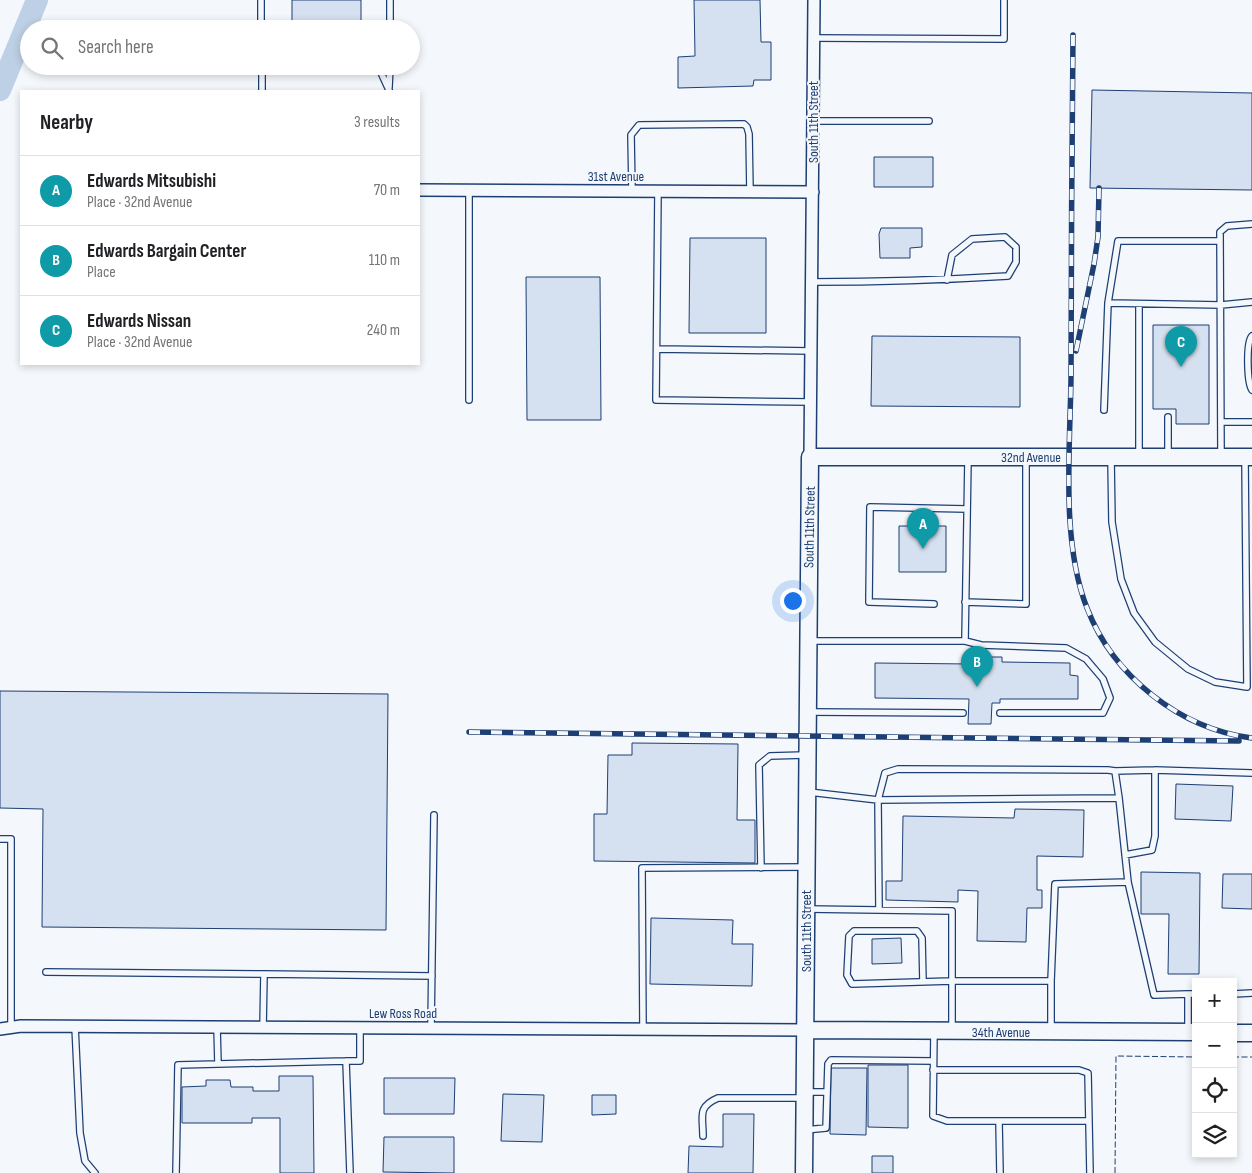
<!DOCTYPE html>
<html lang="en">
<head>
<meta charset="utf-8">
<style>
  body { margin:0; font-family:"Sofia Sans Condensed",sans-serif; background:#f6f6f6; color:#202124 }
  .controls { position:absolute; right:15px; bottom:15px; display:grid; overflow:hidden; border-radius:0px; box-shadow:0 2px 8px #0003 }
  .controls button { width:45px; height:45px; display:grid; place-items:center; padding:0; border:0; border-bottom:1px solid #e0e0e0; background:#fff; color:#202124; font:25px sans-serif }
  .you { position:absolute; left:792px; top:600px; width:18px; height:18px; margin:-12px; border:4px solid #fff; border-radius:50%; background:#1a73e8; box-shadow:0 0 0 8px #1a73e833 }
  .badge { display:grid; place-items:center; width:32px; height:32px; border-radius:50%; background:#1a73e8; color:#fff; font-size:16px; font-weight:700 }
  .pin { position:absolute; translate:-50% -41px; filter:drop-shadow(0 1px 2px #0008) }
  .pin::after { content:''; position:absolute; top:26px; width:18px; height:15px; background:inherit; clip-path:polygon(0 0,100% 0,50% 100%) }
  .list { margin:0; padding:0; list-style:none }
  h2 { display:flex; justify-content:space-between; align-items:center; height:65px; margin:0; padding:0 20px; font-size:21px }
  h2 small { font-size:16px; font-weight:400; color:#757577 }
  .list li { display:grid; grid-template-columns:32px 1fr auto; gap:15px; align-items:center; box-sizing:border-box; height:70px; padding:0 20px; border-top:1px solid #e0e0e0 }
  .list b { display:block; font-size:19px; white-space:nowrap }
  .list p { margin:0; font-size:16px; white-space:nowrap; color:#757577 }
  .list em { font-size:16px; font-style:normal; color:#757577 }
  .icon { flex:none; width:28px; height:28px; fill:none; stroke:currentColor; stroke-width:2; stroke-linecap:round; stroke-linejoin:round }
  .map { position:relative; flex:none; width:1252px; height:1173px; overflow:hidden }
  .search { position:absolute; background:#fff; box-shadow:0 2px 8px #0003; left:20px; top:20px; width:400px; height:55px; display:flex; align-items:center; gap:12px; box-sizing:border-box; padding:0 18px; border-radius:28px; color:#757577; font-size:19px }
  .panel { position:absolute; background:#fff; box-shadow:0 2px 8px #0003; left:20px; top:90px; width:400px; height:275px; border-radius:0px }
  .map>svg:first-child { display:block }
  .lines { fill:none; stroke-linecap:round; stroke-linejoin:round }
  .river { stroke:#bed0e5; stroke-width:22 }
  .building { fill:#d5e0f0; stroke:#1d3f73 }
  .lane-casing { stroke:#1d3f73; stroke-width:8 }
  .street-casing { stroke:#1d3f73; stroke-width:14 }
  .secondary-casing { stroke:#1d3f73; stroke-width:19 }
  .lane { stroke:#f4f7fb; stroke-width:5.5 }
  .street { stroke:#f4f7fb; stroke-width:11 }
  .secondary { stroke:#f4f7fb; stroke-width:16 }
  .rail-casing { stroke:#1d3f73; stroke-width:5.5 }
  .rail { stroke:#f4f7fb; stroke-width:4; stroke-dasharray:11; stroke-linecap:butt }
  .fence { stroke:#1d3f73; stroke-width:1; stroke-dasharray:6 2.5; stroke-linecap:butt }
  .labels { text-anchor:middle; stroke-width:4; stroke-linejoin:round; paint-order:stroke }
  .street-label { font-size:14px; fill:#1d3f73; stroke:#f4f7fb }
</style>
</head>
<body>
<div class="map">
<svg width="1252" height="1173" viewBox="0 0 1252 1173">
  <rect width="100%" height="100%" fill="#f4f7fb"/>
  <g class="lines">
    <path class="river" d="M 0,90 L 37,0"/>
  </g>
  <path class="building" d="M 292,0 L 361,0 L 361,29 L 292,29 Z
    M 694,0 L 760,0 L 761,42 L 771,42 L 771,80 L 754,80 L 753,86 L 678,88 L 678,57 L 695,56 Z
    M 1092,90 L 1252,93 L 1252,190 L 1090,188 Z
    M 874,157 L 933,157 L 933,187 L 874,187 Z
    M 881,228 L 922,228 L 922,247 L 910,248 L 910,258 L 880,258 L 879,234 Z
    M 690,238 L 766,238 L 766,333 L 689,333 Z
    M 526,277 L 600,277 L 601,420 L 527,420 Z
    M 1153,325 L 1209,325 L 1209,424 L 1176,424 L 1176,409 L 1153,409 Z
    M 872,336 L 1020,337 L 1020,407 L 871,406 Z
    M 899,526 L 946,526 L 946,572 L 899,572 Z
    M 971,657 L 1002,657 L 1002,662 L 1070,663 L 1070,675 L 1078,676 L 1078,699 L 1000,699 L 1000,703 L 992,703 L 991,724 L 968,724 L 969,699 L 875,698 L 875,663 L 971,664 Z
    M 0,691 L 388,694 L 386,930 L 42,927 L 43,809 L 0,808 Z
    M 632,743 L 738,744 L 737,820 L 755,820 L 755,863 L 594,861 L 594,814 L 607,814 L 608,755 L 632,755 Z
    M 1176,784 L 1233,786 L 1231,821 L 1175,819 Z
    M 1015,809 L 1084,810 L 1083,857 L 1037,856 L 1037,890 L 1042,890 L 1042,908 L 1027,908 L 1026,942 L 977,941 L 978,891 L 958,890 L 958,902 L 886,900 L 886,881 L 902,881 L 903,816 L 1014,818 Z
    M 1141,872 L 1200,873 L 1199,974 L 1168,974 L 1169,914 L 1141,914 Z
    M 1223,874 L 1252,874 L 1252,909 L 1222,908 Z
    M 651,918 L 733,920 L 732,944 L 753,944 L 752,986 L 650,984 Z
    M 901,938 L 902,963 L 872,964 L 872,939 Z
    M 868,1065 L 908,1065 L 908,1128 L 868,1127 Z
    M 831,1068 L 867,1068 L 866,1135 L 830,1134 Z
    M 279,1076 L 313,1076 L 314,1173 L 280,1173 L 280,1118 L 252,1118 L 252,1123 L 182,1123 L 182,1087 L 206,1086 L 206,1080 L 230,1080 L 231,1087 L 253,1087 L 253,1091 L 279,1091 Z
    M 384,1078 L 455,1078 L 454,1114 L 384,1114 Z
    M 503,1094 L 544,1095 L 542,1142 L 501,1141 Z
    M 592,1095 L 616,1095 L 616,1114 L 592,1115 Z
    M 723,1114 L 754,1114 L 753,1173 L 688,1173 L 689,1146 L 723,1147 Z
    M 384,1137 L 454,1137 L 454,1173 L 383,1172 Z
    M 872,1156 L 893,1156 L 893,1173 L 872,1173 Z"/>
  <g class="lines">
    <g class="lane-casing">
      <path id="lane" d="M 261,0 L 261,29
        M 390,29 L 390,0
        M 814,38 L 1004,39 L 1004,0
        M 262,66 L 262,91
        M 378,66 L 389,90
        M 389,87 L 390,66
        M 813,121 L 929,121
        M 632,191 L 631,135 L 639,125 L 744,124 L 747,127 L 749,134 L 750,192
        M 658,191 L 656,400 L 810,402
        M 812,282 C 878,282 943,280 1008,276 L 1016,262 L 1016,247 L 1005,237 L 972,239 L 952,255 L 947,280
        M 1108,303 L 1221,305 L 1252,302
        M 1252,336 C 1246,342 1247,382 1252,390
        M 657,349 L 811,351
        M 469,400 L 469,190
        M 1104,410 L 1108,303 L 1118,241 L 1220,241
        M 1168,417 L 1168,455
        M 1221,422 L 1252,422
        M 1139,455 L 1139,304
        M 1221,455 L 1220,232 L 1227,226 L 1252,224
        M 1111,459 L 1112,522 L 1121,579 L 1134,613 L 1155,642 L 1188,669 L 1215,682 L 1247,687 L 1245,459
        M 965,602 L 1026,604 L 1026,459
        M 934,604 L 869,602 L 870,507 L 967,509
        M 809,641 L 965,641 L 968,459
        M 965,641 L 981,645 L 1066,648 L 1086,659 L 1103,679 L 1110,698 L 1103,713 L 1000,713
        M 810,712 L 963,713
        M 1155,770 L 1252,773
        M 1115,771 L 1155,770 L 1155,836 L 1152,850 L 1125,855
        M 809,792 L 878,800 L 879,910
        M 1119,798 L 1115,771 L 1108,770 L 898,769 L 885,773 L 878,800 L 1119,798 L 1128,882
        M 0,839 L 11,839 L 11,1027
        M 761,868 L 759,765 L 770,756 L 805,755
        M 806,909 L 952,911 L 952,981 L 1051,981 L 1051,1030
        M 46,972 L 264,974 L 263,1028
        M 264,974 L 432,976
        M 1051,981 L 1055,884 L 1128,882 L 1154,995 L 1188,994 L 1188,1031
        M 923,982 L 922,938 L 917,931 L 854,931 L 849,936 L 847,975 L 852,984 L 952,981 L 952,1029
        M 1188,994 L 1196,994
        M 1233,994 L 1252,993
        M 75,1026 L 80,1133 L 85,1161 L 95,1173
        M 431,1028 L 434,815
        M 643,1030 L 642,868 L 806,867
        M 934,1031 L 933,1116 L 947,1121 L 1089,1121
        M 218,1064 L 346,1061
        M 933,1070 L 1079,1070 L 1088,1073 L 1090,1173
        M 807,1092 L 827,1092
        M 999,1122 L 1000,1173
        M 805,1130 L 826,1128 L 828,1064 L 831,1060 L 933,1061
        M 703,1136 C 703,1116 697,1107 718,1098 L 804,1098
        M 176,1173 L 178,1065 L 218,1064 L 217,1027
        M 350,1173 L 346,1061 L 360,1061 L 360,1028"/>
    </g>
    <g class="street-casing">
      <path id="street" d="M 419,190 L 813,192
        M 810,457 L 814,0
        M 0,1029 L 21,1026 L 806,1030"/>
    </g>
    <g class="secondary-casing">
      <path id="secondary" d="M 806,1030 L 1196,1032
        M 1233,1033 L 1252,1033
        M 804,1173 L 810,457 L 1252,457"/>
    </g>
    <use href="#lane" class="lane"/>
    <use href="#street" class="street"/>
    <use href="#secondary" class="secondary"/>
    <g class="rail-casing">
      <path id="rail" d="M 1073,35 C 1072,150 1071,264 1071,379 C 1070,450 1061,542 1087,608 C 1113,676 1180,729 1252,738
        M 1076,351 L 1094,264 L 1098,237 L 1099,188
        M 469,732 L 1239,741"/>
    </g>
    <use href="#rail" class="rail"/>
    <path class="fence" d="M 1233,1057 L 1252,1057
      M 1115,1173 L 1116,1056 L 1196,1057"/>
  </g>
  <g class="labels">
    <g class="street-label">
      <text transform="translate(813 122) rotate(-90)" y="5">South 11th Street</text>
      <text x="616" y="181">31st Avenue</text>
      <text x="1031" y="462">32nd Avenue</text>
      <text transform="translate(809 527) rotate(-89)" y="5">South 11th Street</text>
      <text transform="translate(806 931) rotate(-90)" y="5">South 11th Street</text>
      <text x="403" y="1018">Lew Ross Road</text>
      <text x="1001" y="1037">34th Avenue</text>
    </g>
  </g>
</svg>
<div class="controls">
<button>+</button>
<button>−</button>
<button><svg class="icon" aria-label="locate" viewBox="0 0 24 24"><circle cx="12" cy="12" r="6"/><path d="M12 2v4M12 18v4M2 12h4M18 12h4"/></svg></button>
<button><svg class="icon" aria-label="layers" viewBox="0 0 24 24"><path d="M12 4l9 5-9 5-9-5zM3 14l9 5 9-5"/></svg></button>
</div>
<div class="you"></div>
<div class="pin badge" style="left:923px;top:549px;background:#0f9aa8">A</div>
<div class="pin badge" style="left:977px;top:687px;background:#0f9aa8">B</div>
<div class="pin badge" style="left:1181px;top:367px;background:#0f9aa8">C</div>
<div class="search"><svg class="icon" aria-label="search" viewBox="0 0 24 24"><circle cx="10" cy="10" r="6"/><path d="M15 15l6 6"/></svg>Search here</div>
<section class="panel">
<h2>Nearby<small>3 results</small></h2>
<ul class="list">
<li><span class="badge" style="background:#0f9aa8">A</span><div><b>Edwards Mitsubishi</b><p>Place · 32nd Avenue</p></div><em>70 m</em></li>
<li><span class="badge" style="background:#0f9aa8">B</span><div><b>Edwards Bargain Center</b><p>Place</p></div><em>110 m</em></li>
<li><span class="badge" style="background:#0f9aa8">C</span><div><b>Edwards Nissan</b><p>Place · 32nd Avenue</p></div><em>240 m</em></li>
</ul>
</section>
</div>
</body>
</html>
